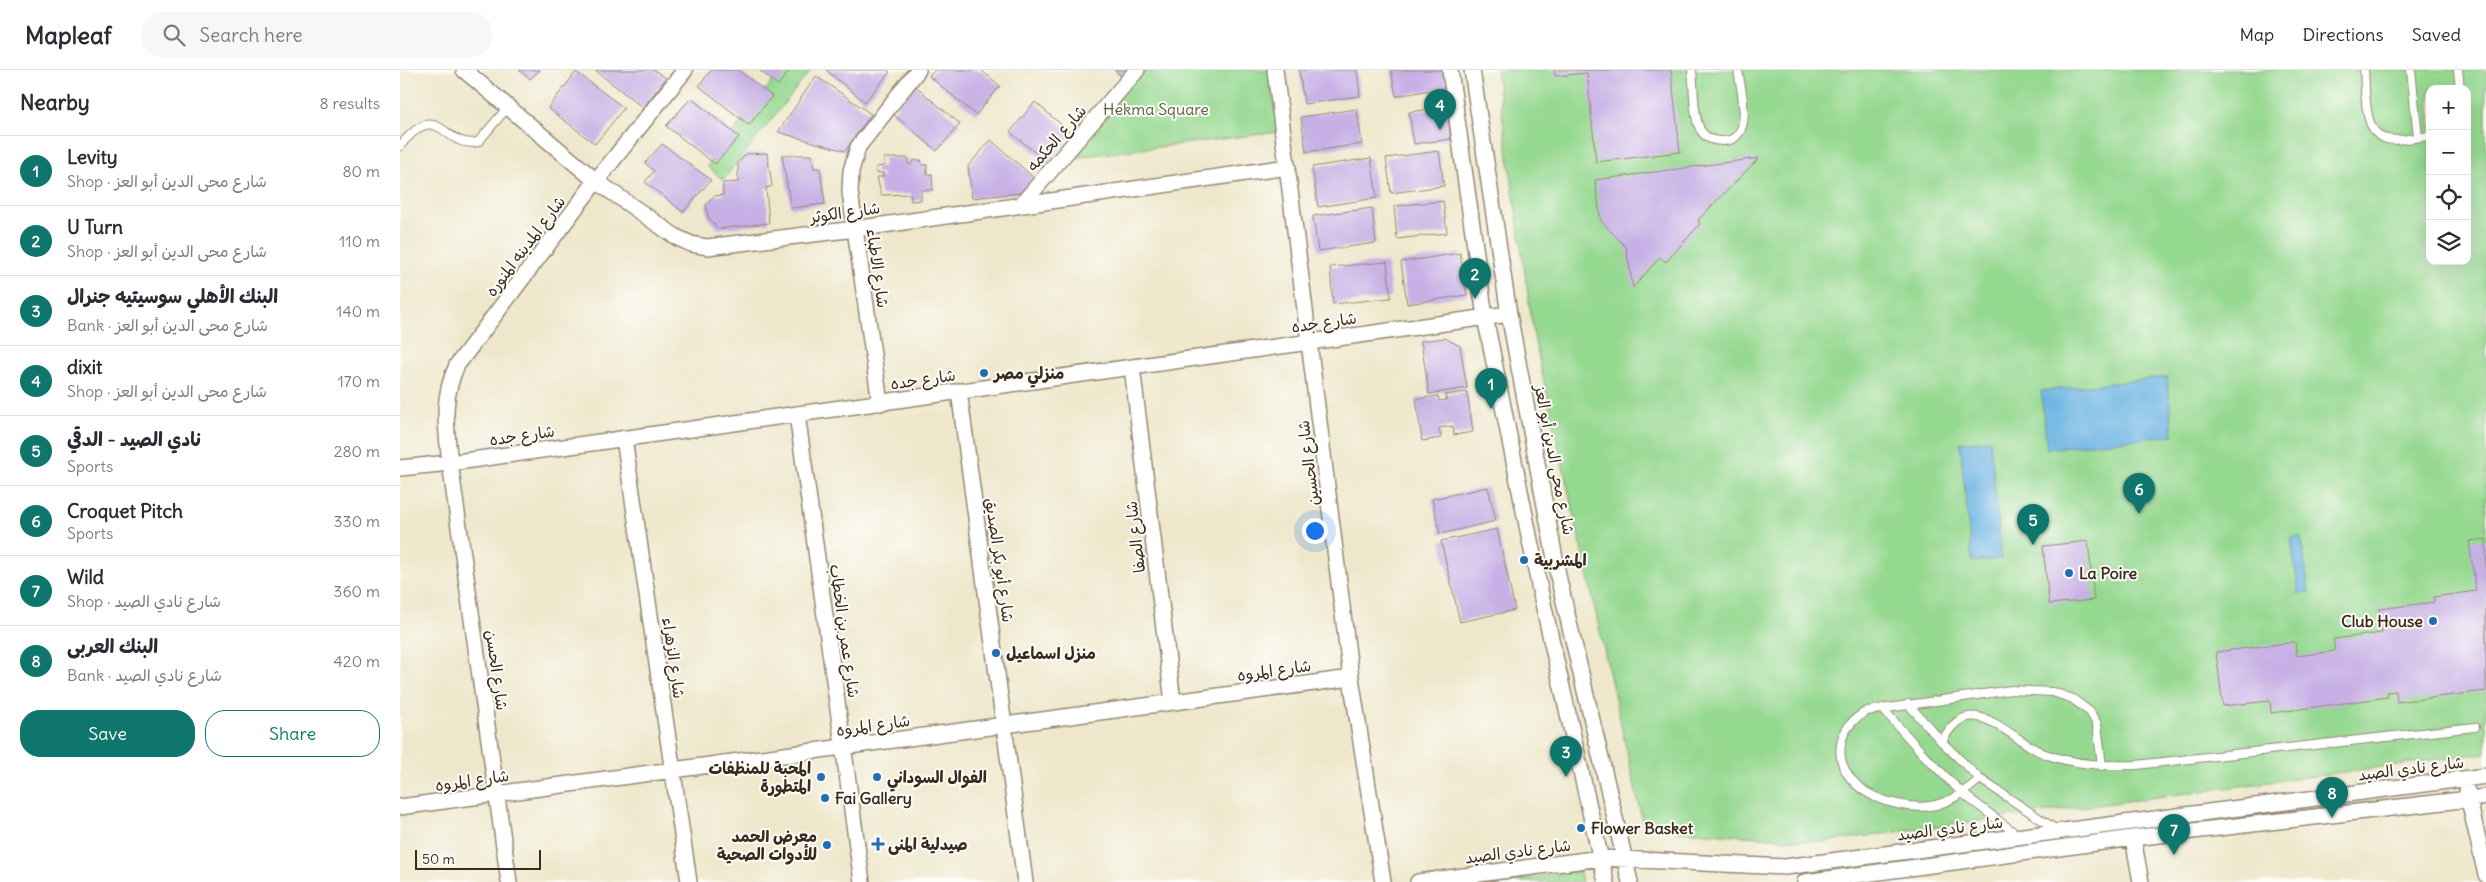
<!DOCTYPE html>
<html lang="en">
<head>
<meta charset="utf-8">
<style>
  body { margin:0; font-family:Delius,"Playpen Sans Arabic",sans-serif; background:#f7f7f7; color:#2b2b33 }
  .controls { position:absolute; right:15px; top:15px; display:grid; overflow:hidden; border-radius:10px; box-shadow:0 5px 20px #0002 }
  .controls button { width:45px; height:45px; display:grid; place-items:center; padding:0; border:0; border-bottom:1px solid #e1e1e2; background:#fff; color:#2b2b33; font:25px sans-serif }
  .scale { position:absolute; left:15px; bottom:12px; width:126px; box-sizing:border-box; padding-left:5px; border:2px solid #3b2a1e; border-top:0; font-size:14px; line-height:18px; white-space:nowrap; color:#3b2a1e; -webkit-text-stroke:4px #fdfcf7; paint-order:stroke }
  .you { position:absolute; left:914px; top:460px; width:18px; height:18px; margin:-12px; border:4px solid #fff; border-radius:50%; background:#1a73e8; box-shadow:0 0 0 8px #1a73e833 }
  .badge { display:grid; place-items:center; width:32px; height:32px; border-radius:50%; background:#0f766e; color:#fff; font-size:16px; font-weight:700 }
  .pin { position:absolute; translate:-50% -41px; filter:drop-shadow(0 1px 2px #0008) }
  .pin::after { content:''; position:absolute; top:26px; width:18px; height:15px; background:inherit; clip-path:polygon(0 0,100% 0,50% 100%) }
  .list { margin:0; padding:0; list-style:none }
  h2 { display:flex; justify-content:space-between; align-items:center; height:65px; margin:0; padding:0 20px; font-size:21px }
  h2 small { font-size:16px; font-weight:400; color:#7c7c81 }
  .list li { display:grid; grid-template-columns:32px 1fr auto; gap:15px; align-items:center; box-sizing:border-box; height:70px; padding:0 20px; border-top:1px solid #e1e1e2 }
  .list b { display:block; font-size:19px; white-space:nowrap }
  .list p { margin:0; font-size:16px; white-space:nowrap; color:#7c7c81 }
  .list em { font-size:16px; font-style:normal; color:#7c7c81 }
  .actions { display:flex; gap:10px; padding:15px 20px }
  .actions a { flex:1; padding:11px 0; border:1px solid #0f766e; border-radius:20px; text-align:center; font-size:18px; color:#0f766e }
  .actions .main { background:#0f766e; color:#fff }
  .icon { flex:none; width:28px; height:28px; fill:none; stroke:currentColor; stroke-width:2; stroke-linecap:round; stroke-linejoin:round }
  .map { position:relative; flex:none; width:2086px; height:812px; overflow:hidden }
  header { display:flex; align-items:center; gap:30px; box-sizing:border-box; height:70px; padding:0 25px; background:#fff; border-bottom:1px solid #e1e1e2 }
  header strong { font-size:24px }
  nav { display:flex; gap:28px; margin-inline-start:auto; font-size:18px }
  .search { width:350px; height:45px; background:#f7f7f7; display:flex; align-items:center; gap:12px; box-sizing:border-box; padding:0 18px; border-radius:20px; color:#7c7c81; font-size:19px }
  main { display:flex }
  aside { flex:1; background:#fff }
  .map>svg:first-child { display:block }
  .green { fill:#95d890; stroke:#688157; fill-rule:evenodd }
  .water { fill:#6bb4e3; stroke:#536f80 }
  .building { fill:#c7b0e5 }
  .lines { fill:none; stroke-linecap:round; stroke-linejoin:round }
  .lane-casing { stroke:#948874; stroke-width:10 }
  .street-casing { stroke:#948874; stroke-width:18 }
  .lane { stroke:#fff; stroke-width:8 }
  .street { stroke:#fff; stroke-width:15 }
  .poi-dot { fill:#1f6fb2; stroke:#fdfcf7; stroke-width:2 }
  .labels { text-anchor:middle; stroke-width:4; stroke-linejoin:round; paint-order:stroke }
  .park-label { font-size:16px; fill:#565e40; stroke:#fdfcf7 }
  .street-label { font-size:16px; fill:#3b2a1e; stroke:#fdfcf7 }
  .poi-label { font-size:16px; font-weight:bold; fill:#3b2a1e; stroke:#fdfcf7; text-anchor:start }
</style>
</head>
<body>
<header>
<strong>Mapleaf</strong>
<div class="search"><svg class="icon" aria-label="search" viewBox="0 0 24 24"><circle cx="10" cy="10" r="6"/><path d="M15 15l6 6"/></svg>Search here</div>
<nav><a>Map</a><a>Directions</a><a>Saved</a></nav>
</header>
<main>
<aside>
<h2>Nearby<small>8 results</small></h2>
<ul class="list">
<li><span class="badge">1</span><div><b>Levity</b><p>Shop · شارع محى الدين أبو العز</p></div><em>80 m</em></li>
<li><span class="badge">2</span><div><b>U Turn</b><p>Shop · شارع محى الدين أبو العز</p></div><em>110 m</em></li>
<li><span class="badge">3</span><div><b>البنك الأهلي سوسيتيه جنرال</b><p>Bank · شارع محى الدين أبو العز</p></div><em>140 m</em></li>
<li><span class="badge">4</span><div><b>dixit</b><p>Shop · شارع محى الدين أبو العز</p></div><em>170 m</em></li>
<li><span class="badge">5</span><div><b>نادي الصيد - الدقي</b><p>Sports</p></div><em>280 m</em></li>
<li><span class="badge">6</span><div><b>Croquet Pitch</b><p>Sports</p></div><em>330 m</em></li>
<li><span class="badge">7</span><div><b>Wild</b><p>Shop · شارع نادي الصيد</p></div><em>360 m</em></li>
<li><span class="badge">8</span><div><b>البنك العربى</b><p>Bank · شارع نادي الصيد</p></div><em>420 m</em></li>
</ul>
<div class="actions"><a class="main">Save</a><a>Share</a></div>
</aside>
<div class="map">
<svg width="2086" height="812" viewBox="0 0 2086 812">
  <rect width="100%" height="100%" fill="#fdfcf7"/>
  <filter id="ink" filterUnits="userSpaceOnUse"><feTurbulence type="fractalNoise" baseFrequency=".02" numOctaves="2"/><feDisplacementMap in="SourceGraphic" scale="10" xChannelSelector="R" yChannelSelector="G"/><feConvolveMatrix kernelMatrix="1 2 1 2 8 2 1 2 1" color-interpolation-filters="sRGB"/></filter>
  <filter id="wash" filterUnits="userSpaceOnUse"><feTurbulence type="fractalNoise" baseFrequency=".0096" numOctaves="4" result="noise"/><feDisplacementMap in="SourceGraphic" scale="20" xChannelSelector="R" yChannelSelector="G"/><feGaussianBlur stdDeviation="1.12" result="paint"/><feColorMatrix in="noise" values="0 0 0 0 0 0 0 0 0 0 0 0 0 0 0 0 0 1.4 0 .05"/><feComposite in="paint" operator="in"/></filter>
  <g filter="url(#wash)">
    <rect width="100%" height="100%" fill="#eee7cb"/>
    <path class="green" d="M 381,0 L 411,0 L 323,110 L 307,96 Z
      M 737,0 L 869,0 L 878,62 L 662,89 Z
      M 1096,0 L 2086,0 L 2086,683 L 1422,772 L 1244,758 L 1134,267 ZM 2030,19 L 2067,19 L 2067,191 L 2030,191 Z
      M 1180,801 L 1182,812 L 1098,812 Z"/>
    <path class="water" d="M 1767,307 L 1773,365 L 1647,379 L 1641,321 Z
      M 1590,370 L 1602,489 L 1572,492 L 1560,373 Z
      M 1901,467 L 1909,522 L 1899,524 L 1891,468 Z"/>
    <g id="blocks">
      <path class="building" d="M 119,0 L 140,0 L 130,9 Z
        M 195,0 L 254,0 L 266,8 L 243,38 Z
        M 311,0 L 338,0 L 372,26 L 349,55 L 299,16 Z
        M 359,0 L 390,0 L 378,15 Z
        M 426,0 L 488,0 L 490,2 L 465,32 Z
        M 535,0 L 581,0 L 600,16 L 576,45 L 529,6 Z
        M 714,0 L 731,0 L 724,8 Z
        M 899,0 L 957,0 L 960,26 L 904,34 Z
        M 991,0 L 1045,0 L 1048,17 L 996,26 Z
        M 1154,0 L 1271,0 L 1280,82 L 1196,92 L 1187,3 L 1155,6 Z
        M 176,2 L 224,38 L 195,74 L 148,38 Z
        M 416,6 L 471,44 L 445,81 L 378,62 Z
        M 515,16 L 560,54 L 537,81 L 492,43 Z
        M 291,28 L 339,67 L 315,94 L 266,56 Z
        M 635,32 L 672,64 L 648,93 L 610,62 Z
        M 1047,37 L 1051,69 L 1014,74 L 1009,42 Z
        M 957,39 L 962,74 L 906,82 L 901,47 Z
        M 591,70 L 634,108 L 620,123 L 572,128 L 568,96 Z
        M 262,74 L 311,110 L 283,142 L 245,112 L 254,101 L 245,93 Z
        M 1039,81 L 1044,116 L 991,123 L 986,88 Z
        M 367,83 L 372,116 L 366,118 L 369,153 L 318,159 L 308,147 L 306,135 L 314,126 L 323,125 L 323,113 L 338,112 L 338,93 L 346,84 Z
        M 382,85 L 412,85 L 414,98 L 420,98 L 425,134 L 391,138 Z
        M 484,88 L 508,88 L 508,94 L 512,94 L 512,91 L 521,90 L 522,95 L 527,95 L 527,105 L 532,104 L 533,120 L 521,120 L 521,130 L 511,131 L 511,124 L 481,125 L 477,107 L 483,107 L 483,103 L 476,103 L 476,97 L 484,96 Z
        M 971,88 L 977,128 L 918,137 L 912,97 Z
        M 1359,88 L 1298,150 L 1300,154 L 1266,192 L 1260,187 L 1233,218 L 1226,177 L 1201,151 L 1195,110 Z
        M 1043,131 L 1047,163 L 997,169 L 994,136 Z
        M 972,138 L 976,173 L 918,181 L 913,146 Z
        M 1060,183 L 1067,225 L 1007,234 L 1001,192 Z
        M 987,192 L 991,228 L 933,234 L 930,197 Z
        M 1045,268 L 1060,276 L 1067,318 L 1029,324 L 1021,271 Z
        M 1067,322 L 1073,362 L 1054,365 L 1053,356 L 1039,358 L 1041,368 L 1022,371 L 1016,329 L 1038,326 L 1039,331 L 1046,330 L 1045,325 Z
        M 1088,417 L 1096,451 L 1040,464 L 1032,429 Z
        M 1097,459 L 1115,540 L 1060,552 L 1041,471 Z
        M 2086,469 L 2086,621 L 1997,632 L 1996,621 L 1987,622 L 1988,627 L 1871,643 L 1870,631 L 1823,636 L 1816,582 L 1895,572 L 1897,586 L 1935,581 L 1933,569 L 1982,563 L 1979,539 L 2034,532 L 2034,527 L 2076,521 L 2069,471 Z
        M 1688,471 L 1694,530 L 1649,534 L 1643,476 Z"/>
    </g>
  </g>
  <g filter="url(#ink)">
    <use href="#blocks" fill-opacity="0" stroke="#948874" stroke-width="1"/>
    <g class="lines">
      <g class="lane-casing">
        <path id="lane" d="M 1292,0 C 1294,16 1293,48 1301,61 C 1306,68 1313,71 1321,71 C 1356,72 1341,21 1338,0
          M 1964,0 C 1966,20 1962,64 1987,69 C 2000,72 2016,67 2030,66
          M 2011,0 L 2018,67
          M 2058,0 L 2060,19
          M 0,76 C 41,26 42,80 78,72 L 108,37
          M 1508,634 L 1542,672 L 1580,709 L 1657,760
          M 1482,638 L 1524,685 L 1562,723 L 1619,766
          M 1542,672 C 1570,614 1610,671 1645,684 C 1676,695 1704,696 1736,695 L 2075,657
          M 1580,709 C 1569,718 1557,728 1542,733 C 1518,742 1477,733 1458,716 C 1431,692 1436,658 1467,641 L 1611,620 L 1653,622 L 1673,629 L 1690,642 L 1697,654 L 1702,696"/>
      </g>
      <g class="street-casing">
        <path id="street" d="M 64,0 L 196,111 L 276,167 L 291,174 L 307,177 L 455,159 L 888,97
          M 875,0 L 951,608 L 983,812
          M 1050,0 L 1085,247 L 1140,520 L 1206,812
          M 1072,0 L 1109,244 L 1159,510 L 1230,812
          M 621,135 L 737,0
          M 732,297 L 773,632
          M 559,321 L 625,812
          M 480,333 L 455,159 L 450,122 L 451,101 L 458,77 L 518,0
          M 397,344 L 462,812
          M 224,368 L 289,812
          M 0,398 L 50,393 L 1109,244
          M 2067,721 L 2086,805
          M 0,737 L 951,608
          M 1733,768 L 1741,812
          M 109,812 L 50,393 C 46,356 41,330 57,295 L 196,111 L 285,0
          M 1018,812 L 1201,788 L 1385,797 L 2086,706
          M 1405,812 L 1733,768 L 2086,727"/>
      </g>
      <use href="#lane" class="lane"/>
      <use href="#street" class="street"/>
    </g>
  </g>
  <g class="poi-dot">
    <circle cx="584" cy="303" r="5"/>
    <circle cx="1124" cy="490" r="5"/>
    <circle cx="1669" cy="503" r="5"/>
    <circle cx="2033" cy="551" r="5"/>
    <circle cx="596" cy="583" r="5"/>
    <circle cx="421" cy="707" r="5"/>
    <circle cx="477" cy="707" r="5"/>
    <circle cx="425" cy="728" r="5"/>
    <circle cx="1181" cy="758" r="5"/>
    <path d="M475.5 766.5h5v5h5v5h-5v5h-5v-5h-5v-5h5z"/>
    <circle cx="427" cy="775" r="5"/>
  </g>
  <g class="labels">
    <g class="park-label">
      <text x="756" y="45">Hekma Square</text>
    </g>
    <g class="street-label">
      <text transform="translate(656 68) rotate(-49)" y="6">شارع الحكمه</text>
      <text transform="translate(445 142) rotate(-8)" y="6">شارع الكوثر</text>
      <text transform="translate(125 176) rotate(-53)" y="6">شارع المدينه المنوره</text>
      <text transform="translate(478 198) rotate(82)" y="6">شارع الاطباء</text>
      <text transform="translate(924 252) rotate(-8)" y="6">شارع جده</text>
      <text transform="translate(523 309) rotate(-8)" y="6">شارع جده</text>
      <text transform="translate(122 365) rotate(-8)" y="6">شارع جده</text>
      <text transform="translate(1155 390) rotate(79)" y="6">شارع محى الدين أبو العز</text>
      <text transform="translate(908 393) rotate(-97)" y="6">شارع الحسين</text>
      <text transform="translate(735 467) rotate(-97)" y="6">شارع الصفا</text>
      <text transform="translate(600 490) rotate(82)" y="6">شارع أبو بكر الصديق</text>
      <text transform="translate(445 561) rotate(82)" y="6">شارع عمر بن الخطاب</text>
      <text transform="translate(274 588) rotate(82)" y="6">شارع الزهراء</text>
      <text transform="translate(97 600) rotate(82)" y="6">شارع الحسن</text>
      <text transform="translate(874 600) rotate(-8)" y="6">شارع المروه</text>
      <text transform="translate(473 655) rotate(-8)" y="6">شارع المروه</text>
      <text transform="translate(2011 698) rotate(-7)" y="6">شارع نادي الصيد</text>
      <text transform="translate(72 710) rotate(-8)" y="6">شارع المروه</text>
      <text transform="translate(1550 758) rotate(-7)" y="6">شارع نادي الصيد</text>
      <text transform="translate(1118 781) rotate(-7)" y="6">شارع نادي الصيد</text>
    </g>
    <g class="poi-label">
      <text x="594" y="309">منزلي مصر</text>
      <text x="1134" y="496">المشربية</text>
      <text x="1679" y="509">La Poire</text>
      <text x="2023" y="557" text-anchor="end">Club House</text>
      <text x="606" y="589">منزل اسماعيل</text>
      <text x="411" y="704" text-anchor="end">المحبة للمنظفات<tspan x="411" dy="18">المتطورة</tspan></text>
      <text x="487" y="713">الفوال السوداني</text>
      <text x="435" y="734">Fai Gallery</text>
      <text x="1191" y="764">Flower Basket</text>
      <text x="417" y="772" text-anchor="end">معرض الحمد<tspan x="417" dy="18">للأدوات الصحية</tspan></text>
      <text x="488" y="780">صيدلية المنى</text>
    </g>
  </g>
</svg>
<div class="controls">
<button>+</button>
<button>−</button>
<button><svg class="icon" aria-label="locate" viewBox="0 0 24 24"><circle cx="12" cy="12" r="6"/><path d="M12 2v4M12 18v4M2 12h4M18 12h4"/></svg></button>
<button><svg class="icon" aria-label="layers" viewBox="0 0 24 24"><path d="M12 4l9 5-9 5-9-5zM3 14l9 5 9-5"/></svg></button>
</div>
<div class="scale">50 m</div>
<div class="you"></div>
<div class="pin badge" style="left:1091px;top:339px">1</div>
<div class="pin badge" style="left:1075px;top:229px">2</div>
<div class="pin badge" style="left:1166px;top:707px">3</div>
<div class="pin badge" style="left:1040px;top:60px">4</div>
<div class="pin badge" style="left:1633px;top:475px">5</div>
<div class="pin badge" style="left:1739px;top:444px">6</div>
<div class="pin badge" style="left:1774px;top:785px">7</div>
<div class="pin badge" style="left:1932px;top:748px">8</div>
</div>
</main>
</body>
</html>
